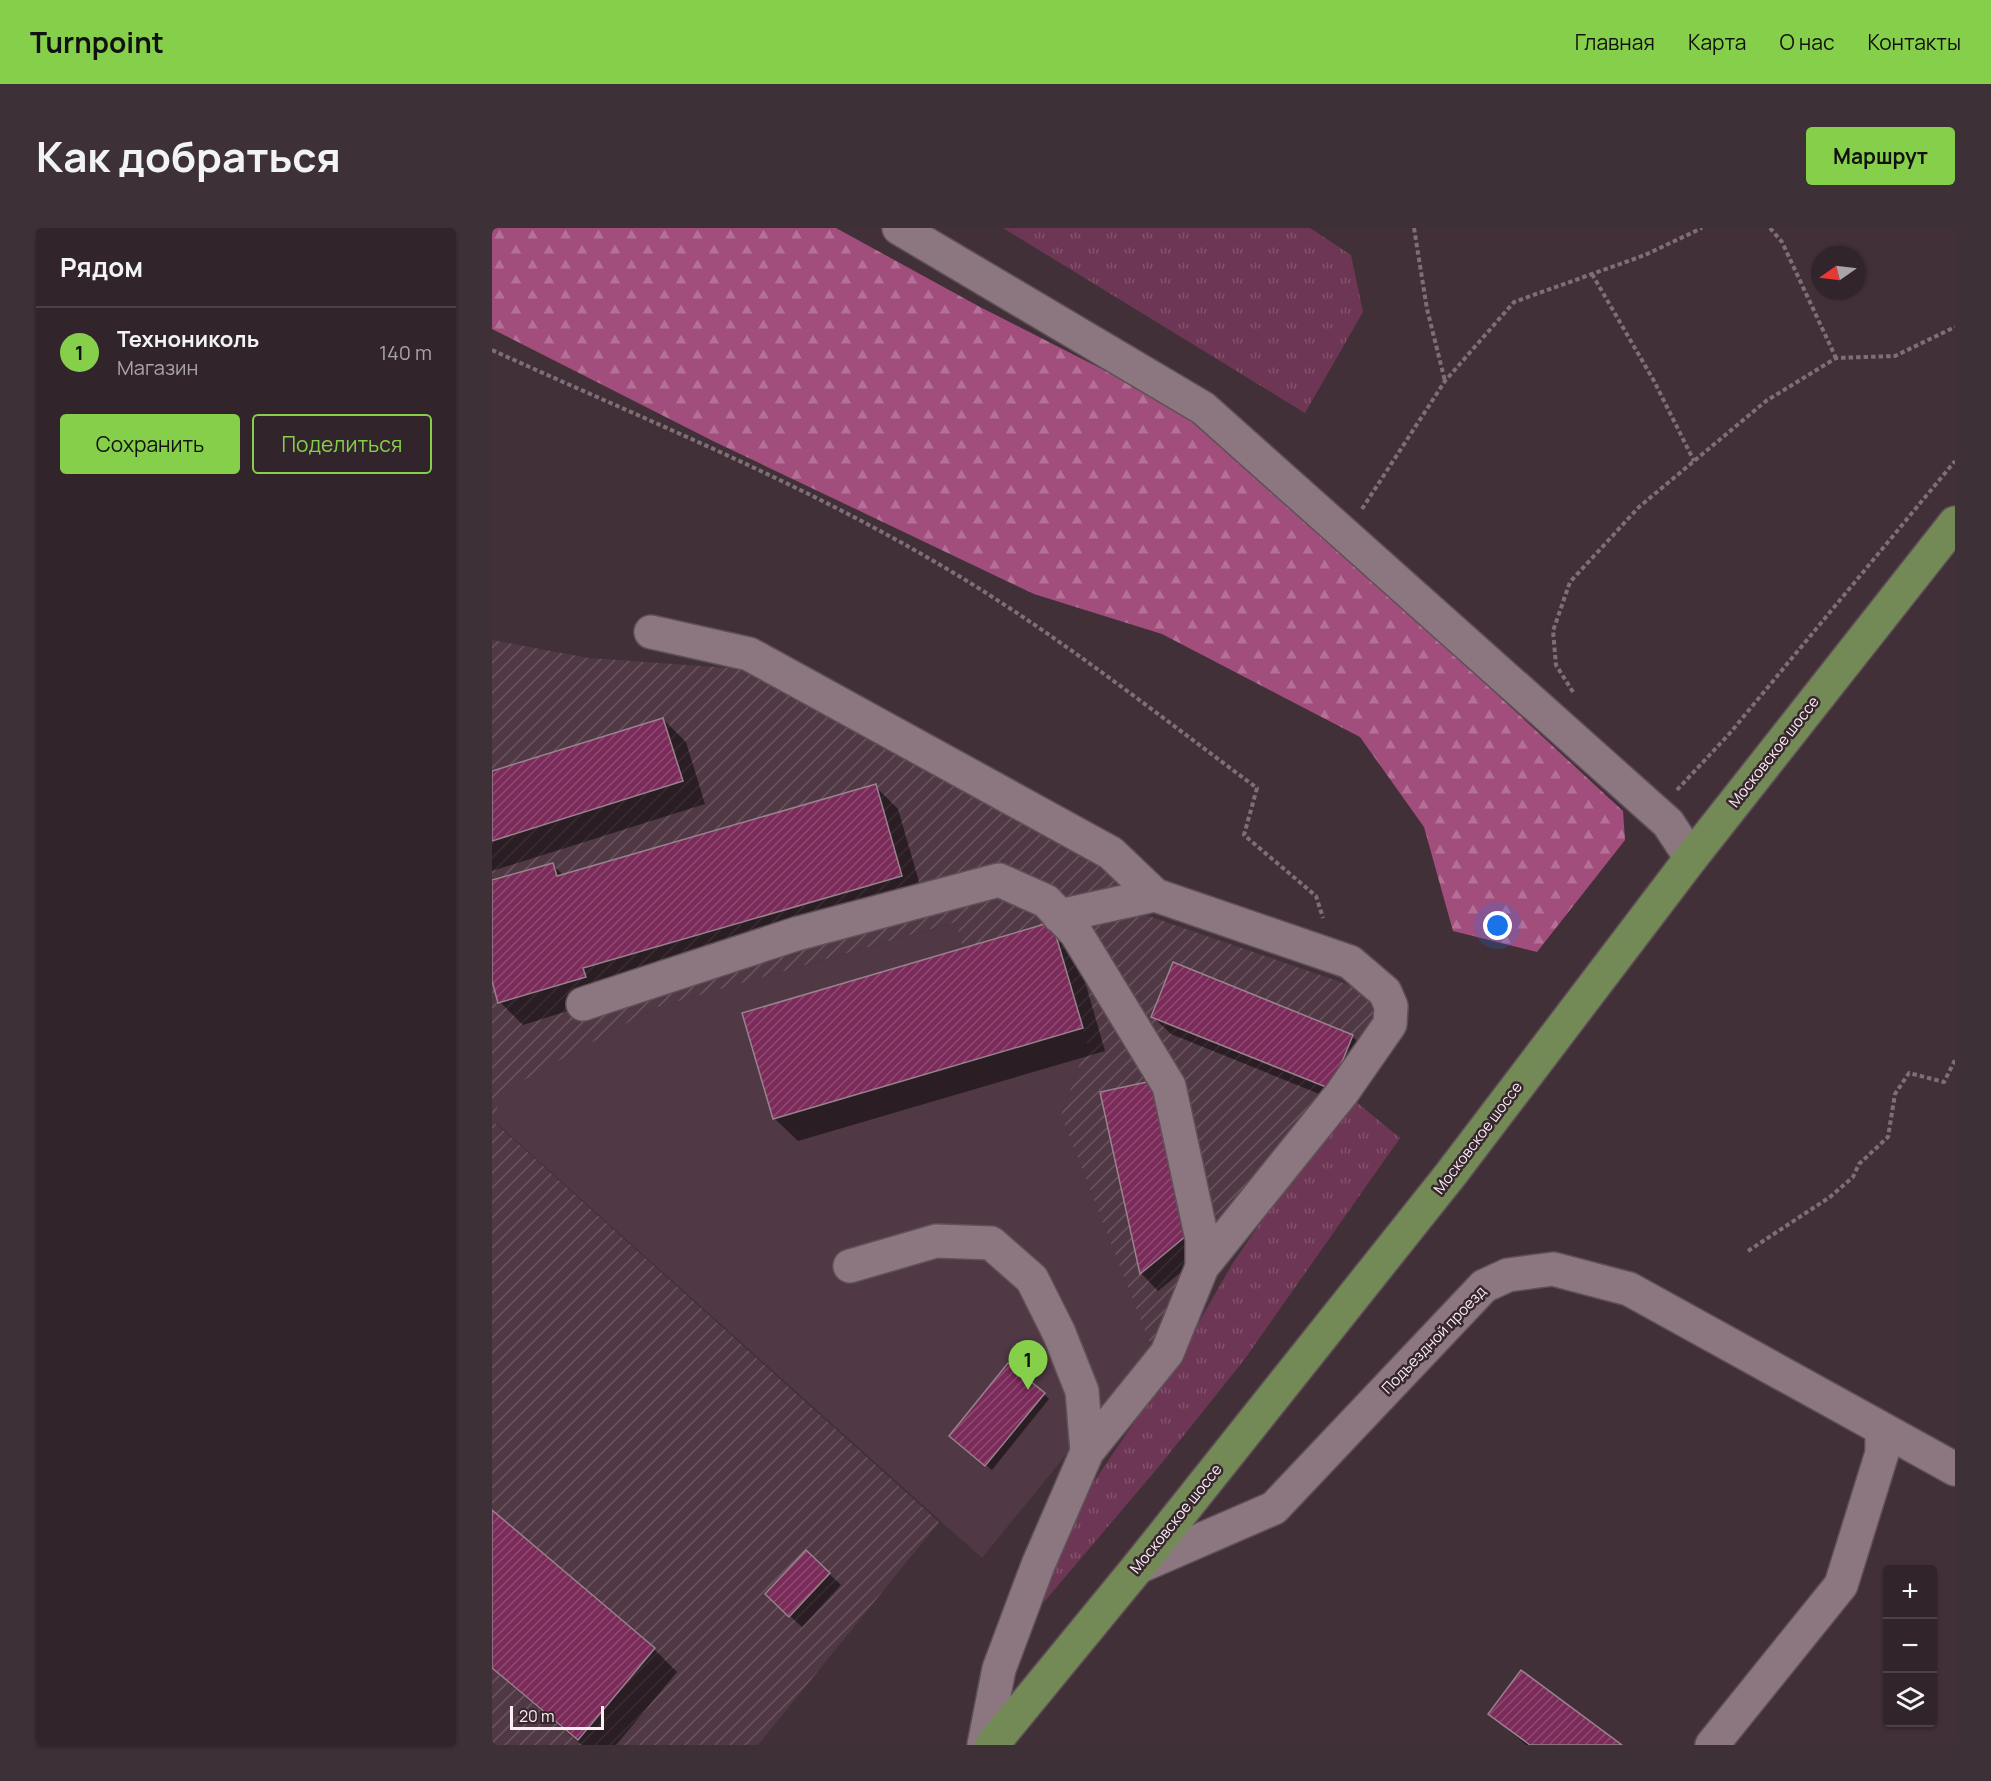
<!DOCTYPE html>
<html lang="ru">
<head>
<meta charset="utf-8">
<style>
  body { margin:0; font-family:Manrope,sans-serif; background:#3d3037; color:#f1f3f6 }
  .controls { position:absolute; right:18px; bottom:18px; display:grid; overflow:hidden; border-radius:6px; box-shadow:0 2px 4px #0004 }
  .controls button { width:54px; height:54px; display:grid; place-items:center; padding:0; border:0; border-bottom:2px solid #4d4147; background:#32242b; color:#f1f3f6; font:30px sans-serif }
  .compass { position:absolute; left:1319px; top:18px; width:54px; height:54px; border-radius:50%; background:#32242b; box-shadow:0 2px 4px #0004; rotate:256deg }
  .scale { position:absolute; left:18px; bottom:15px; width:94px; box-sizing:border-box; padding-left:6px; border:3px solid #faeef3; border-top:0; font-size:16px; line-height:21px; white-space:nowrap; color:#faeef3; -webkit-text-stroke:4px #37262e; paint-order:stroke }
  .you { position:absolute; left:1006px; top:698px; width:21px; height:21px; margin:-15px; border:4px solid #fff; border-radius:50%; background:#1a73e8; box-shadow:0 0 0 9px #1a73e833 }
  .badge { display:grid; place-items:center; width:39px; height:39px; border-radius:50%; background:#86cf4b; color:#111; font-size:20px; font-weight:700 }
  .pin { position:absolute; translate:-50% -50px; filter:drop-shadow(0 2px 3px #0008) }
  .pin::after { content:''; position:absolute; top:32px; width:21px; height:18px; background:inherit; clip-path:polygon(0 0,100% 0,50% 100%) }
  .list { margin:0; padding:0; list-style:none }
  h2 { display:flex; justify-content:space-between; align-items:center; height:78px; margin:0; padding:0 24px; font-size:26px }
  h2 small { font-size:20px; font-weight:400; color:#a8a4a9 }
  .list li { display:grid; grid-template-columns:39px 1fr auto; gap:18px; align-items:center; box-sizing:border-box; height:90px; padding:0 24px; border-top:2px solid #4d4147 }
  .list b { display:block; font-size:22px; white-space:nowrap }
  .list p { margin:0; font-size:20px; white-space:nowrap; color:#a8a4a9 }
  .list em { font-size:20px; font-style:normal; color:#a8a4a9 }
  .actions { display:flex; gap:12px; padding:18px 24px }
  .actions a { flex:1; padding:14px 0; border:2px solid #86cf4b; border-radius:6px; text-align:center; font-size:21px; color:#86cf4b }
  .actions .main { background:#86cf4b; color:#111 }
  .icon { flex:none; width:33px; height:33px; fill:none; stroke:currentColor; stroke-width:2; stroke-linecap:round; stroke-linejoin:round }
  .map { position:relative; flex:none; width:1463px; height:1517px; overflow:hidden; border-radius:6px }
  header { display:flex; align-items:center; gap:36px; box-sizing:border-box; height:84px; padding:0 30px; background:#86cf4b; color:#111 }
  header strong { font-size:28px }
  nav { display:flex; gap:33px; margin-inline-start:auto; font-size:21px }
  .intro { display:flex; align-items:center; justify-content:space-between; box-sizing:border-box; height:144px; padding:0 36px }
  h1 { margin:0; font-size:42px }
  .button { padding:15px 27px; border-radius:6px; background:#86cf4b; color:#111; font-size:21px; font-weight:700 }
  main { display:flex; gap:36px; padding:0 36px }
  aside { flex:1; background:#32242b; border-radius:6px; box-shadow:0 2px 4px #0004 }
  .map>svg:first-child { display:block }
  .built { fill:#503845 }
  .industrial { fill:url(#industrial-furrows) }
  .grass { fill:url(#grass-tufts) }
  .forest { fill:url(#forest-firs) }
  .shadow { fill:#0007 }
  .building { fill:url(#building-hatch); stroke:#98828d; stroke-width:1.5 }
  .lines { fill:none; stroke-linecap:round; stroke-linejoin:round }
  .minor-casing { stroke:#5f5057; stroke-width:36 }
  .major-casing { stroke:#5f5057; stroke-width:36 }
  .path { stroke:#7e6e76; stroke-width:4; stroke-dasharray:4.5 3; stroke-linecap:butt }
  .minor { stroke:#8c7781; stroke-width:33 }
  .major { stroke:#738a56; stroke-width:33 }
  .labels { text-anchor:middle; stroke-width:5; stroke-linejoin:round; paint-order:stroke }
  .street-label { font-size:15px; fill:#faeef3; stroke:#37262e }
</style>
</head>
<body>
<header>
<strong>Turnpoint</strong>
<nav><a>Главная</a><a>Карта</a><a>О нас</a><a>Контакты</a></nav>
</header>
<div class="intro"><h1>Как добраться</h1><a class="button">Маршрут</a></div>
<main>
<aside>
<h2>Рядом<small></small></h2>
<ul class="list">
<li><span class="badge">1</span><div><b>Технониколь</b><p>Магазин</p></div><em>140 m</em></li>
</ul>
<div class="actions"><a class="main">Сохранить</a><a>Поделиться</a></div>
</aside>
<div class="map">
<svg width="1463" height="1517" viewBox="0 0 1463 1517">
  <defs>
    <pattern id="industrial-furrows" width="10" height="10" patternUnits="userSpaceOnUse" patternTransform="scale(1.5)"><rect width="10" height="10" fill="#503845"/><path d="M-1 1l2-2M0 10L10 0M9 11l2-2" fill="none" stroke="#6a5560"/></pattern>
    <pattern id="grass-tufts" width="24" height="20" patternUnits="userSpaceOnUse" patternTransform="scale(1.5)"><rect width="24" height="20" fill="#6d3654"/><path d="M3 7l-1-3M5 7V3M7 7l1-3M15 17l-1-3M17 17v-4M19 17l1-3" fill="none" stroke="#83536d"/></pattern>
    <pattern id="forest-firs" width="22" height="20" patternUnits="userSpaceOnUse" patternTransform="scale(1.5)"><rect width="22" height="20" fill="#a24e7d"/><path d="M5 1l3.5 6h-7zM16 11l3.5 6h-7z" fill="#b47096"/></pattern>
    <pattern id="building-hatch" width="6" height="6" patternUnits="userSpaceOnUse" patternTransform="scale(1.5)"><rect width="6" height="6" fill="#7b2b5a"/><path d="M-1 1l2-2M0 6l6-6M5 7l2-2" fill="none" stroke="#8f4a72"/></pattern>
  </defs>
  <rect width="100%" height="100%" fill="#423039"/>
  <path class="built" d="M 465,694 L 471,719 L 560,694 L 595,816 L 569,887 L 660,1121 L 490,1330 L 2,893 L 9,865 L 162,780 Z"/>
  <path class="industrial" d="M 0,412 L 97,430 L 252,441 L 616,639 L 648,685 L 883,766 L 891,789 L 660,1121 L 569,887 L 595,816 L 560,694 L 471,720 L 464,694 L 162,780 L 9,865 L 2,894 L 447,1294 L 266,1517 L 0,1517 Z"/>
  <path class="grass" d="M 511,0 L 818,0 L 859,27 L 871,84 L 813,185 Z
    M 857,868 L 908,910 L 752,1132 L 669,1236 L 552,1374 L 550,1357 L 601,1255 L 689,1125 L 742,1033 Z"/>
  <path class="forest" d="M 0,0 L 344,0 L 488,79 L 706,190 L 1131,583 L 1133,612 L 1045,724 L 961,703 L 932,599 L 868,509 L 670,406 L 542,366 L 223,214 L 0,101 Z"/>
  <path class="shadow" d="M 171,491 L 194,514 L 213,576 L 0,643 L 0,544 Z
    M 383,558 L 406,581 L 432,671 L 31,797 L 8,774 L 0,747 L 0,654 L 60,636 L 72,648 Z
    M 560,696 L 583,719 L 613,823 L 306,913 L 282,890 Z
    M 661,789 L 860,808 L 878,826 L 857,878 L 679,806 Z
    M 609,866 L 711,1026 L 666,1063 L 649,1045 Z
    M 552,1166 L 557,1171 L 500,1242 L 464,1213 Z
    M 0,1284 L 162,1421 L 185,1444 L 124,1517 L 90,1517 L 0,1441 Z
    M 314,1324 L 349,1357 L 310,1399 L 286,1377 Z
    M 998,1486 L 1127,1517 L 1034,1517 Z"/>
  <path class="building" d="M 171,490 L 191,553 L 0,613 L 0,543 Z
    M 384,556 L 410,648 L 91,740 L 94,749 L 6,775 L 0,753 L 0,652 L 61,635 L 65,648 Z
    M 560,694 L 591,800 L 281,891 L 250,785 Z
    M 681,734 L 861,807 L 839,861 L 659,789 Z
    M 660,853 L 694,1008 L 648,1046 L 608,864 Z
    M 516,1135 L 553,1165 L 493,1238 L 457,1208 Z
    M 0,1282 L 163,1420 L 86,1512 L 0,1440 Z
    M 314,1322 L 338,1345 L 297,1389 L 273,1366 Z
    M 1029,1442 L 1130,1517 L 1038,1517 L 996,1486 Z"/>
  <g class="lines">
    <g class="minor-casing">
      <path id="minor" d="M 407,0 L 711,180 L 1176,595 L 1199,630
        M 159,404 L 257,426 L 619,625 L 663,667 L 858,734 L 893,764 L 899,778 L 898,796 L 850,865 L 710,1039
        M 567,688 L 663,667
        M 91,776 L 304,706 L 507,652 L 554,673 L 584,705 L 677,858 L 710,1011 L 710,1039 L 675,1125 L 595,1224
        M 358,1038 L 444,1013 L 499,1015 L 540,1051 L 567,1105 L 590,1163 L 595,1224 L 546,1337 L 507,1441 L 492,1517
        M 646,1339 L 782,1280 L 992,1058 L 1016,1047 L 1061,1041 L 1137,1061 L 1463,1241
        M 1220,1517 L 1349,1357 L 1390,1225 L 1390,1203"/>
    </g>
    <g class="major-casing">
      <path id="major" d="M 500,1517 L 646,1339 L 959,946 L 1199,630 L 1463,295"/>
    </g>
    <path class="path" d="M 922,0 L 935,81 L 953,153
      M 1278,0 L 1290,14 L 1344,130
      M 1100,46 L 1162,153 L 1202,233
      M 0,122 C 151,191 307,253 450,338 C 561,403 662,484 765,560 L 752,607 L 824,668 L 831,690
      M 870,281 L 953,153 L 1022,74 L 1153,27 L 1210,0
      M 1081,464 L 1064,437 L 1061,403 L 1078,354 L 1147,279 L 1274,173 L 1344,130 L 1403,128 L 1463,99
      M 1185,562 L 1238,505 L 1463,233
      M 1256,1023 L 1338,969 L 1361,949 L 1367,936 L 1396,909 L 1403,866 L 1417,845 L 1452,854 L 1463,832"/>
    <use href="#minor" class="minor"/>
    <use href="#major" class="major"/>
  </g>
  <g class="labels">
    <g class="street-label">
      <text transform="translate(1282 524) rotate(-52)" y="5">Московское шоссе</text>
      <text transform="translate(986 910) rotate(-53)" y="5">Московское шоссе</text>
      <text transform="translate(942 1112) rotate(-46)" y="5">Подъездной проезд</text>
      <text transform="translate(684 1291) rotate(-51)" y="5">Московское шоссе</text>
    </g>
  </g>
</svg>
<div class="controls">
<button>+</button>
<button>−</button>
<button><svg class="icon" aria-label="layers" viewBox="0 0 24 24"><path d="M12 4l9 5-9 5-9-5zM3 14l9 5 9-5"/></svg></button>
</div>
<svg class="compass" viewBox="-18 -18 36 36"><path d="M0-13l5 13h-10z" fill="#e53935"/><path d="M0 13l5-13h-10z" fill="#a8a4a9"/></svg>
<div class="scale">20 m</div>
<div class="you"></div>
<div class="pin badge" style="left:536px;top:1162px">1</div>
</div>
</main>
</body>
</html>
